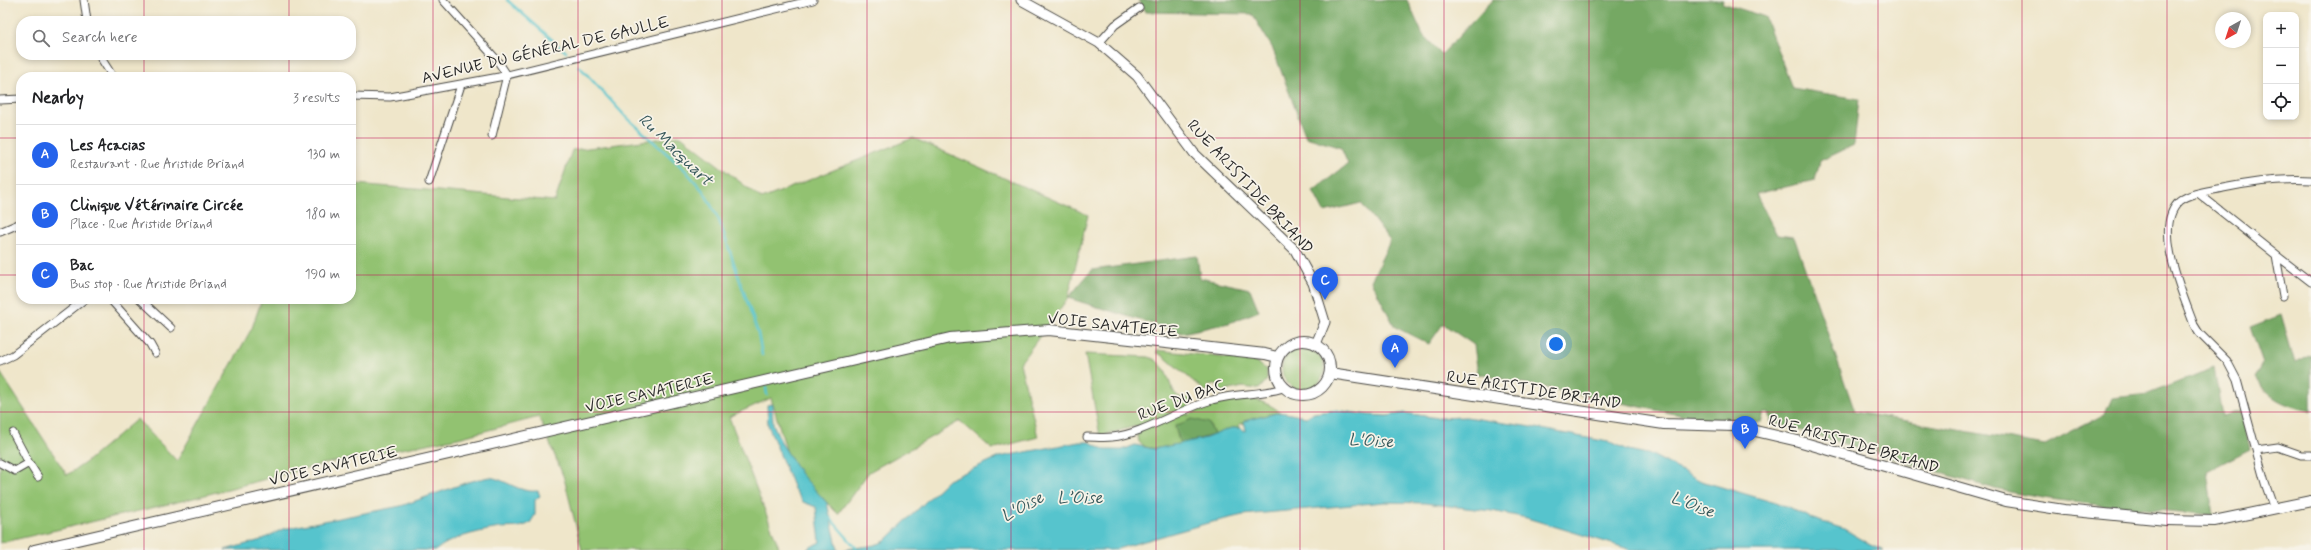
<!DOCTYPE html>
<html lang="en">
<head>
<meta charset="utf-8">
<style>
  body { margin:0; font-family:Mynerve,sans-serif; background:#f6f6f6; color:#202124 }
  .controls { position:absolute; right:12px; top:12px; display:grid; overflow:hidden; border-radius:8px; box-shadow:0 2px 6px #0003 }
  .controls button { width:36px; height:36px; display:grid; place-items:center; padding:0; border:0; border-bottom:1px solid #e0e0e0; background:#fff; color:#202124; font:20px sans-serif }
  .compass { position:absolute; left:2215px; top:12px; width:36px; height:36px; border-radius:50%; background:#fff; box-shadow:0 2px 6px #0003; rotate:219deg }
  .you { position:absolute; left:1556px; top:344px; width:14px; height:14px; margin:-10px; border:3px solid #fff; border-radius:50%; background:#1a73e8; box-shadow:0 0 0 6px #1a73e833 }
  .badge { display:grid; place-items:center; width:26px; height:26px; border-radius:50%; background:#2563eb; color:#fff; font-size:13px; font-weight:700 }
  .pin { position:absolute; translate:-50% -33px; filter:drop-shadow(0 1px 2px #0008) }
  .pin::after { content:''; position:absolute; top:21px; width:14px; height:12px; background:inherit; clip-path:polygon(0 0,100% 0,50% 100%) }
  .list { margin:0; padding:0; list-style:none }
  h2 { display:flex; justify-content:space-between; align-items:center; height:52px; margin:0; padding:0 16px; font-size:17px }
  h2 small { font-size:13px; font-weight:400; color:#757577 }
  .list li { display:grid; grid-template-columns:26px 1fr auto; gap:12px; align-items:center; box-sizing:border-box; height:60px; padding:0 16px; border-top:1px solid #e0e0e0 }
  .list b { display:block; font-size:15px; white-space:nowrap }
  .list p { margin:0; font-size:13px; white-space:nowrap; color:#757577 }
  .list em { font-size:13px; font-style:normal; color:#757577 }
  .icon { flex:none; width:22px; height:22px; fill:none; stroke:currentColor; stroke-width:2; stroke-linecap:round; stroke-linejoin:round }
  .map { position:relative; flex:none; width:2311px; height:550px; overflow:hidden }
  .search { position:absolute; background:#fff; box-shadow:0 2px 6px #0003; left:16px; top:16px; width:340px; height:44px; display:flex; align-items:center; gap:10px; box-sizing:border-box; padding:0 14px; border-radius:16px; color:#757577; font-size:15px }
  .panel { position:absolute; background:#fff; box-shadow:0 2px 6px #0003; left:16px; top:72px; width:340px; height:232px; border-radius:16px }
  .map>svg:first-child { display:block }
  .green { fill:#92c271; stroke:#5e764e }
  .forest { fill:#75a863; stroke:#506a47 }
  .water { fill:#56c4cd; stroke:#40787c }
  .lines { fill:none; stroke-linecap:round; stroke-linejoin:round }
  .stream { stroke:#56c4cd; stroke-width:2.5 }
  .minor-casing { stroke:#484743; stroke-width:9 }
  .tertiary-casing { stroke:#484743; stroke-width:11 }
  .secondary-casing { stroke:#484743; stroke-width:12 }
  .minor { stroke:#fff; stroke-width:7 }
  .tertiary { stroke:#fff; stroke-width:9 }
  .secondary { stroke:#fff; stroke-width:10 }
  .grid { fill:none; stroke:#c2185b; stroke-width:1; stroke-opacity:0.55 }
  .labels { text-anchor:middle; stroke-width:3.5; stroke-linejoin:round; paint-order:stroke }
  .street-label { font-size:16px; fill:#2b2b2b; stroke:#f7f3e8 }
  .water-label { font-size:17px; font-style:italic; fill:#38595c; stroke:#f7f3e8 }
</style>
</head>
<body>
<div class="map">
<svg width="2311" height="550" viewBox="0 0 2311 550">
  <rect width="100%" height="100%" fill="#f7f3e8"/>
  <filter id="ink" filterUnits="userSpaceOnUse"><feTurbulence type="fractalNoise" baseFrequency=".025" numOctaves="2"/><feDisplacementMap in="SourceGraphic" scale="8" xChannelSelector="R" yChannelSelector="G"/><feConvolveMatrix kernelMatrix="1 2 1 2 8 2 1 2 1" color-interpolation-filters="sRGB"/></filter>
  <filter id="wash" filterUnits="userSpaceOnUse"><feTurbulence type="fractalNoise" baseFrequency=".012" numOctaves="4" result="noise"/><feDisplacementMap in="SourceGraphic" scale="16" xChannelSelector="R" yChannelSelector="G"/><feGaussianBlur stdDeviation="0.9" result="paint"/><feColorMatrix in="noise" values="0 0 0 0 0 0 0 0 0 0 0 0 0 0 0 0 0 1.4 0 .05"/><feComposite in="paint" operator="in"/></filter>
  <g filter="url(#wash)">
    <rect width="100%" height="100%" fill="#efe6ca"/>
    <path class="green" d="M 681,136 L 762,199 L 913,138 L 1088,215 L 1068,298 L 1020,363 L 1038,437 L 992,449 L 960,421 L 869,472 L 838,514 L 791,466 L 771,398 L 729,417 L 780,550 L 582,550 L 564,478 L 539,417 L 458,438 L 323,464 L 186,500 L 0,543 L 0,372 L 67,475 L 85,463 L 137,419 L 177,461 L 252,328 L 262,299 L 351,299 L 351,198 L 356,184 L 555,201 L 572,150 Z
      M1282 369a21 21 0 1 1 42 0a21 21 0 1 1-42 0Z
      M 1157,350 L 1255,361 L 1267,370 L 1267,380 L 1259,389 L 1243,387 L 1220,392 L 1216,383 L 1207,386 L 1209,390 L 1205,391 L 1162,355 L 1157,353 Z
      M 1085,354 L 1149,357 C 1177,367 1163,403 1191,398 L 1190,410 L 1186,416 C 1217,402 1251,388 1280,412 L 1244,421 L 1245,423 L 1239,424 L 1240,428 L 1231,428 L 1214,435 L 1210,425 L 1183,424 L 1175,427 L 1180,444 C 1167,447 1148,453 1139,442 L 1136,426 L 1100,436 Z"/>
    <path class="forest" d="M 1139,0 L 1407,0 L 1423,35 L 1442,54 L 1493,0 L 1723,0 L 1722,3 L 1765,17 L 1792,88 L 1859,99 L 1854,145 L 1820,161 L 1815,180 L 1756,194 L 1777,235 L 1794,237 L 1855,412 L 2045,445 L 2105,414 L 2112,398 L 2148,394 L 2214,368 L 2222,416 L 2241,411 L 2250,449 L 2207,471 L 2213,515 C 2141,508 2066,505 1995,489 L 1771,422 L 1770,414 L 1764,413 L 1761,422 L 1700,419 L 1478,374 L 1474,345 L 1443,324 L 1429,344 L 1395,327 L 1371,281 L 1390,241 L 1361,203 L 1324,212 L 1313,191 L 1348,164 L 1341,148 L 1306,137 L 1272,47 L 1252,14 L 1145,12 Z
      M 1197,256 L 1200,278 L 1250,289 L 1259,311 L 1229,323 L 1182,333 L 1068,298 L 1092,270 Z
      M 2281,315 L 2295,363 L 2311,355 L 2311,411 C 2286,406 2270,400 2255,378 L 2263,364 L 2250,327 Z
      M 1192,419 L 1209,423 L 1214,435 L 1180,444 L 1175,426 Z"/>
    <path class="water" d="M 772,404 L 773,424 L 782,444 L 801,474 L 827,503 L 838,550 L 807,549 L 820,542 L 816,507 L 803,502 L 794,489 L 768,425 L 767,405 Z
      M 1337,410 L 1368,415 L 1387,416 L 1405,413 L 1438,418 L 1466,417 L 1531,427 L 1613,443 L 1628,450 L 1652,455 L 1701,481 L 1786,506 L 1810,518 L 1844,529 L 1868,543 L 1884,550 L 1632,550 L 1527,518 L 1492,511 L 1424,503 L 1384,502 L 1243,515 L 1208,523 L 1113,550 L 844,550 C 858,546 872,548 885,541 L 948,480 L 999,457 L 1079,442 L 1090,442 L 1105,450 L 1122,450 L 1135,445 L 1154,449 L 1206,438 L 1231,428 L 1240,428 L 1244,431 L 1246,430 L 1244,421 L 1280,412 L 1306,417 L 1314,413 Z
      M 489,477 C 508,480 518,493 538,491 L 540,496 L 535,500 L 535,515 L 530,523 C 518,530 507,526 494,529 C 476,532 450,538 436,550 L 225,550 L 261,540 L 283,529 L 401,506 L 468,482 Z"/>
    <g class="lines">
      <path class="stream" d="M 507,0 L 566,52
        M 579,66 L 625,116 L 685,170 L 704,192 L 719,220 L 758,333 L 762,355
        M 766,388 L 767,395
        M 830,518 L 858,550"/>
    </g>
  </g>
  <g filter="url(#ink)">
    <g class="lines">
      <g class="minor-casing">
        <path id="minor" d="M 84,0 L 87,21
          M 443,0 L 497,60 L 507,75 L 492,136
          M 1099,43 L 1115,25 L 1139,8
          M 99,55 L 113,77
          M 351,96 L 390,97 L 499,77 L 813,0
          M 0,100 L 21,99
          M 429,182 L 461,85
          M 2198,193 L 2276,255
          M 0,232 L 21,223
          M 2283,296 L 2276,255 L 2311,282
          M 110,299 L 150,344 L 155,353
          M 140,299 L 171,328
          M 0,361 L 13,355 L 85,299
          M 1087,437 C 1095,437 1104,438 1112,437 C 1141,435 1182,408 1212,400 C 1236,393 1260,395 1284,388
          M 2256,450 L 2278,447 L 2301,455 L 2311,455
          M 0,463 L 15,471 L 29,463 L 13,433
          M 29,463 L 38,477
          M 2274,509 L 2265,483 L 2237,380 L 2227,361 L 2199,333 L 2194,325 C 2184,297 2151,226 2180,201 C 2192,192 2210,191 2223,188 C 2253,182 2281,178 2311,180"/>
      </g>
      <g class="tertiary-casing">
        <path id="tertiary" d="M 1021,0 L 1099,43 L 1137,76 L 1194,153 L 1295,250 L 1313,283 L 1325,322 L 1316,344"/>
      </g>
      <g class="secondary-casing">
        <path id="secondary" d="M1276 368a27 27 0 1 1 54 0a27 27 0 1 1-54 0Z
          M 1330,373 L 1664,424 L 1734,426 L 1798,441 L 2006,501 L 2064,510 L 2166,520 L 2214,521 L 2311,501
          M 34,550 L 950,338 L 1049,330 L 1265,354 L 1277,357"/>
      </g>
      <use href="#minor" class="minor"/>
      <use href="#tertiary" class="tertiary"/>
      <use href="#secondary" class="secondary"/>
    </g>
  </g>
  <path class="grid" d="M 144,0 L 144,21M 289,0 L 289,21M 433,0 L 433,550M 578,0 L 578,550M 722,0 L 722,550M 867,0 L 867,550M 1011,0 L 1011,550M 1156,0 L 1156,550M 1300,0 L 1300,550M 1444,0 L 1444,550M 1589,0 L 1589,550M 1733,0 L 1733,550M 1878,0 L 1878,550M 2022,0 L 2022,550M 2167,0 L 2167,550M 144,55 L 144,77M 289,55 L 289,77M 0,138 L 21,138M 351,138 L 2311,138M 0,275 L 21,275M 351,275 L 2311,275M 144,299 L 144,550M 289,299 L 289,550M 0,412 L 2311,412"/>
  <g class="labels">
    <g class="street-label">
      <text transform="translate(545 49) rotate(-13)" y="6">AVENUE DU GÉNÉRAL DE GAULLE</text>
      <text transform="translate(1251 186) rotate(47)" y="6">RUE ARISTIDE BRIAND</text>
      <text transform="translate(1113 324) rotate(6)" y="6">VOIE SAVATERIE</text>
      <text transform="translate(1534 389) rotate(9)" y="6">RUE ARISTIDE BRIAND</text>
      <text transform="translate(649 392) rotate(-13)" y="6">VOIE SAVATERIE</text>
      <text transform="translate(1181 399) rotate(-20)" y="6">RUE DU BAC</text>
      <text transform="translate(1854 443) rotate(16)" y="6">RUE ARISTIDE BRIAND</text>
      <text transform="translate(333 465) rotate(-13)" y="6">VOIE SAVATERIE</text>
    </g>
    <g class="water-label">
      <text transform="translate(676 149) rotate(44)" y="6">Ru Macquart</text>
      <text transform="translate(1371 440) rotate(3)" y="6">L'Oise</text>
      <text x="1080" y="503">L’Oise</text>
      <text transform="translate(1693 504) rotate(21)" y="6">L'Oise</text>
      <text transform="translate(1022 506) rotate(-28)" y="6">L'Oise</text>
    </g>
  </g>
</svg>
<div class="controls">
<button>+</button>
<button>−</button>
<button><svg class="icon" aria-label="locate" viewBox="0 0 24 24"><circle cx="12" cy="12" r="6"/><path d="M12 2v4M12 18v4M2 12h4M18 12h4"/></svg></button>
</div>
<svg class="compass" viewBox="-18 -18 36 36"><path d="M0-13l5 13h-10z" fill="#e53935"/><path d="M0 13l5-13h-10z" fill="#757577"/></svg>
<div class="you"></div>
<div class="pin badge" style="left:1395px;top:368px">A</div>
<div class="pin badge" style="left:1745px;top:449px">B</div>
<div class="pin badge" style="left:1325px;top:300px">C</div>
<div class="search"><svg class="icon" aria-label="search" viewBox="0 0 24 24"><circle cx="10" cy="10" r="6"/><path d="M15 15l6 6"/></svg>Search here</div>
<section class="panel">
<h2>Nearby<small>3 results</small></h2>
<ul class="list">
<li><span class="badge">A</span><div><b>Les Acacias</b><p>Restaurant · Rue Aristide Briand</p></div><em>130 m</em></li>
<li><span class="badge">B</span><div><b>Clinique Vétérinaire Circée</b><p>Place · Rue Aristide Briand</p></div><em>180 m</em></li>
<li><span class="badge">C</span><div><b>Bac</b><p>Bus stop · Rue Aristide Briand</p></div><em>190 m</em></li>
</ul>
</section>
</div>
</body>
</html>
